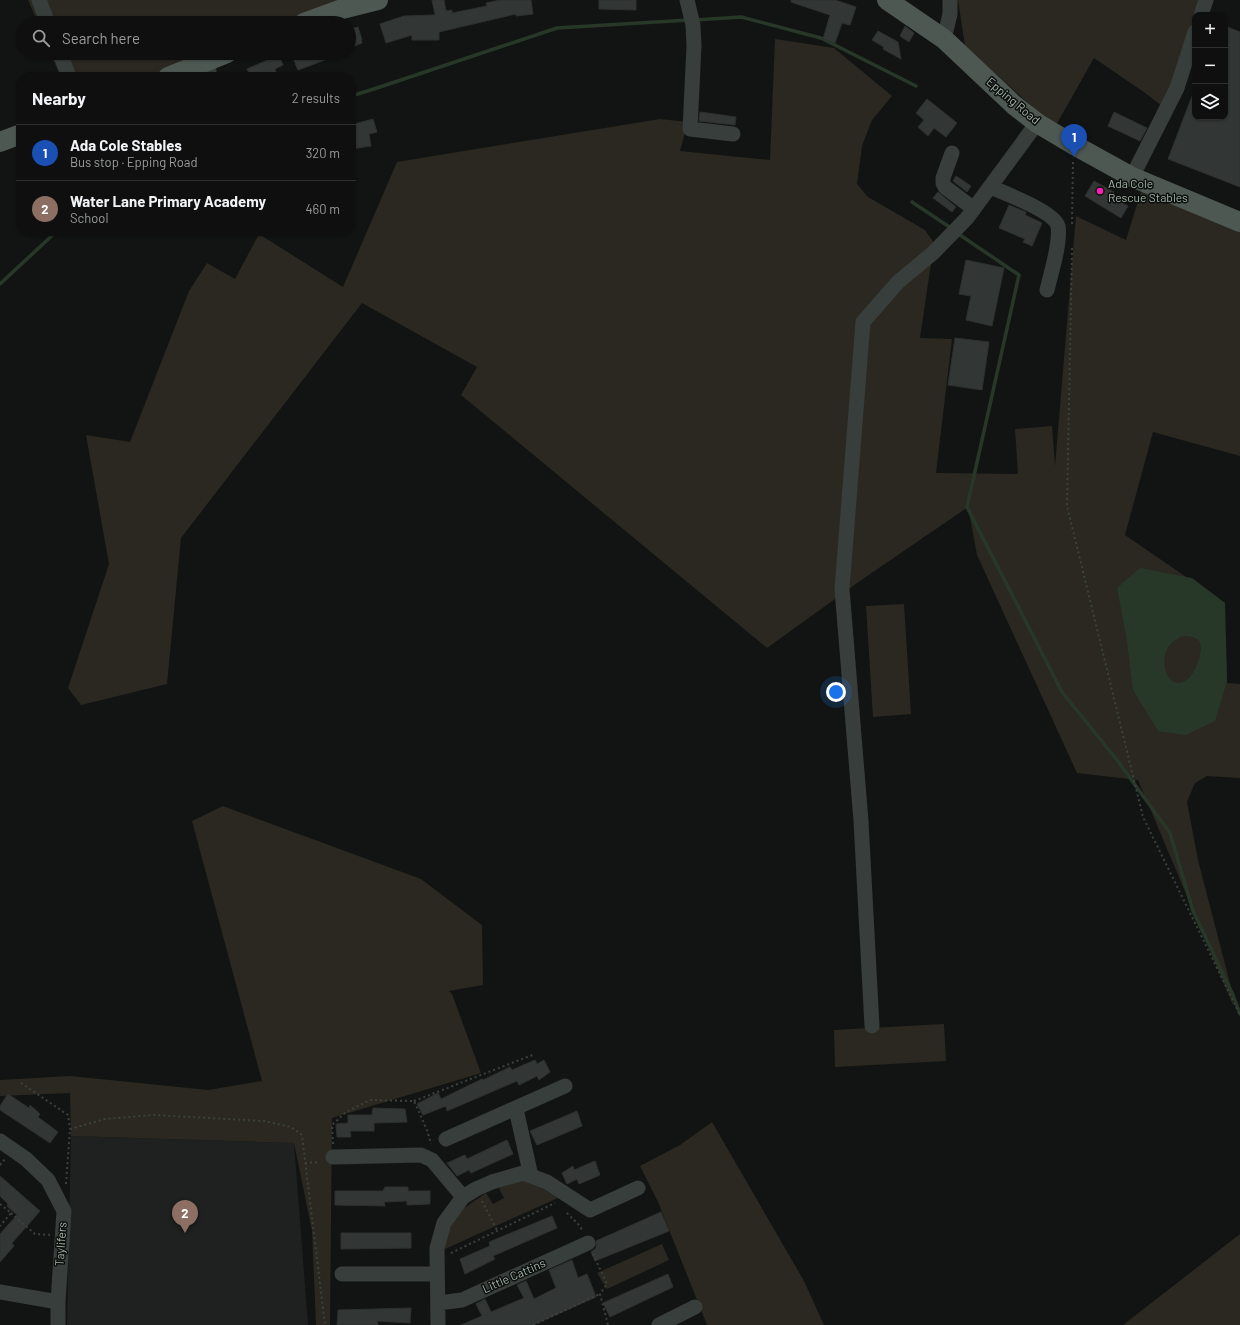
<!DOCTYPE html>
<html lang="en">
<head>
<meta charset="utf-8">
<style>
  body { margin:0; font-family:Barlow,sans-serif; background:#1c1d1c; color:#f1f3f6 }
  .controls { position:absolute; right:12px; top:12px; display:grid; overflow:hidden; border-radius:8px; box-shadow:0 1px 3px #0004 }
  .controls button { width:36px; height:36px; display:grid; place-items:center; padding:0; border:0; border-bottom:1px solid #2e2f2e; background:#0e0f0e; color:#f1f3f6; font:20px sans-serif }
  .you { position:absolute; left:836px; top:692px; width:14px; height:14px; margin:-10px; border:3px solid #fff; border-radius:50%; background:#1a73e8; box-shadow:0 0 0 6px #1a73e833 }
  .badge { display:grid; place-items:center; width:26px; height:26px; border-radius:50%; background:#db2777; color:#fff; font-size:13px; font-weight:700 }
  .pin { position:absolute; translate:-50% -33px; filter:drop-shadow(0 1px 2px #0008) }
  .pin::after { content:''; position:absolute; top:21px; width:14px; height:12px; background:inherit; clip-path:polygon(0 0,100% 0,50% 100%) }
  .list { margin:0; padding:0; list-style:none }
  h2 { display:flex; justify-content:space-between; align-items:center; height:52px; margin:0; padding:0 16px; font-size:17px }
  h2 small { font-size:13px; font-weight:400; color:#9b9c9e }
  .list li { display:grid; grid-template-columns:26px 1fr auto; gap:12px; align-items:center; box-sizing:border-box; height:56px; padding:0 16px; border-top:1px solid #2e2f2e }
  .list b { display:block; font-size:15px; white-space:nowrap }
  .list p { margin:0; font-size:13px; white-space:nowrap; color:#9b9c9e }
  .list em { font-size:13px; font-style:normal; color:#9b9c9e }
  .icon { flex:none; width:22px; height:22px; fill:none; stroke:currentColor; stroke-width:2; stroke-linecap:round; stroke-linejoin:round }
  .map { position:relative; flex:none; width:1240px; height:1325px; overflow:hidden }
  .search { position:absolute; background:#0e0f0e; box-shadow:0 1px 3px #0004; left:16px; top:16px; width:340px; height:44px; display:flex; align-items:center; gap:10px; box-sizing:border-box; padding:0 14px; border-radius:22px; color:#9b9c9e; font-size:15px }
  .panel { position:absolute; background:#0e0f0e; box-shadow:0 1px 3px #0004; left:16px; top:72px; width:340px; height:164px; border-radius:16px }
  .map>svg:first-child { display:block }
  .built { fill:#1e2120 }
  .green { fill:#2a2820 }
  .water { fill:#273829; fill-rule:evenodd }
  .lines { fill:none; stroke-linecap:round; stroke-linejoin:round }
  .stream { stroke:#273829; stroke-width:3.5 }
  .building { fill:#323634; stroke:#2c302f }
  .path { stroke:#3b423d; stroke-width:2; stroke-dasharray:2 3; stroke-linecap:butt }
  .minor { stroke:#373e3b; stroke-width:15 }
  .major { stroke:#4e5853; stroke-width:20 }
  .poi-dot { fill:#ff1fb5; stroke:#0d0f0e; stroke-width:1.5 }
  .labels { text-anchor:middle; stroke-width:3; stroke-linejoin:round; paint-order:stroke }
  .street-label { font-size:12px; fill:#a2b6a9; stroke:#0d0f0e }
  .poi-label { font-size:12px; fill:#a2b6a9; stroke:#0d0f0e; text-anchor:start }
</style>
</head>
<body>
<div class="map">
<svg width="1240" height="1325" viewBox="0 0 1240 1325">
  <rect width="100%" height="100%" fill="#121413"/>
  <path class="built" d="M 71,1136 L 294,1143 L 308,1325 L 67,1325 Z"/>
  <path class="green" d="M 28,0 L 343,0 L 284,23 L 38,23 Z
    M 958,0 L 1203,0 L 1195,15 L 1195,22 L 1163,107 L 1148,95 L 1094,58 L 1055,127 L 965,46 Z
    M 775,39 L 834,48 L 892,96 L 872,120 L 862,146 L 857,184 L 868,197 L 925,230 L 934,243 L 920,338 L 952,339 L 936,473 L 1018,474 L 1015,429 L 1052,426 L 1055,466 L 1076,216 L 1126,240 L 1144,182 L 1240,222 L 1240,456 L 1153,432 L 1125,535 L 1224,603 L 1227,683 L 1240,684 L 1240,778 L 1207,776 L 1195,783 L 1187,802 L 1198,860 L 1233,995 L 1233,1005 L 1138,780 L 1077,773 L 977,555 L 968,507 L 860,581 L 767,648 L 461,395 L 477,367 L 362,303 L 181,538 L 167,684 L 81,705 L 68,688 L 109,564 L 86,435 L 130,442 L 189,291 L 207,263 L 235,279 L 259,234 L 343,287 L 397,162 L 660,119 L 688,122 L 680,151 L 770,160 Z
    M 50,53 L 210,53 L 151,77 L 61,77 Z
    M 904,604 L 911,714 L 873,717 L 866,606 Z
    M 223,806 L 421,879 L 482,925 L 483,985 L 449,991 L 452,994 L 481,1073 L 332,1118 L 330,1325 L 316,1325 L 312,1231 L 294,1143 L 71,1136 L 70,1093 L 0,1096 L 0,1080 L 70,1076 L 208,1090 L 262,1081 L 192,821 Z
    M 944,1024 L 946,1061 L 835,1067 L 834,1030 Z
    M 712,1122 L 804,1281 L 824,1325 L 707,1325 L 658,1202 L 640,1166 L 680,1145 Z
    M 524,1179 L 534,1180 L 560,1197 L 445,1249 L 446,1236 L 457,1213 L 486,1193 L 493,1204 L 504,1198 L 499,1188 Z
    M 1240,1234 L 1240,1325 L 1123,1325 Z
    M 662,1244 L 669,1260 L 607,1289 L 597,1273 Z"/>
  <path class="water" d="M 1140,568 L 1192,578 L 1225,603 L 1227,681 L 1215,721 L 1186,735 L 1158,731 L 1133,690 L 1127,641 L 1117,588 ZM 1182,636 C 1188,636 1195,636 1199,641 C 1206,651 1191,690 1174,682 C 1164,677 1163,660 1166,651 C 1169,644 1176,639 1182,636 Z"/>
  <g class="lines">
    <path class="stream" d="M 695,20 L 741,17 L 821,38 L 916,86
      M 351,96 L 374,89 L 557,28 L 689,20
      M 912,202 L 951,228
      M 957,233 L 1019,275 L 967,507 L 1062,692 L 1117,760 L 1170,833 L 1193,911 L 1233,995 L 1240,1014
      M 0,284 L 57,231"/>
  </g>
  <path class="building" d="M 432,0 L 444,0 L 446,11 L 452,10 L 452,13 L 487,6 L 486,3 L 500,0 L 531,0 L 533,14 L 516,16 L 516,14 L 439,32 L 439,40 L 412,40 L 412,35 L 386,43 L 380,24 L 404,16 L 435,15 Z
    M 599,0 L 636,0 L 636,10 L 599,9 Z
    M 791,0 L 835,0 L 856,7 L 850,25 L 842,23 L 835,43 L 823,39 L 830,15 L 791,2 Z
    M 905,26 L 914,33 L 909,42 L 900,36 Z
    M 1225,26 L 1240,32 L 1240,187 L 1168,159 L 1194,91 L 1195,117 L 1225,117 Z
    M 358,27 L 362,40 L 361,40 L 362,43 L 352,47 L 351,43 L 349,44 L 349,29 Z
    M 878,31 L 898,42 L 901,59 L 883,49 L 884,47 L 872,40 Z
    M 291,53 L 341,53 L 341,54 L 298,70 Z
    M 279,55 L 283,65 L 275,69 L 278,77 L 251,77 L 247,69 Z
    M 927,99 L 957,123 L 946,137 L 934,128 L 928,136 L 918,127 L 924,120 L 916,113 Z
    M 700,112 L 736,117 L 735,125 L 699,121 Z
    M 1114,112 L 1147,128 L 1140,141 L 1108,126 Z
    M 373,119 L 377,132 L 369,134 L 371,146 L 351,149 L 351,125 Z
    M 956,176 L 971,186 L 967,192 L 953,181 Z
    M 1094,181 L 1114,192 L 1111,196 L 1128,206 L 1121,218 L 1085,196 Z
    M 938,192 L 956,207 L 952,212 L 933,198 Z
    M 1009,205 L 1026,212 L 1025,215 L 1042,223 L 1032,246 L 1023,242 L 1025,239 L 999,228 Z
    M 966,260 L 1004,268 L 992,326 L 966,320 L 971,296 L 959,294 Z
    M 955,338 L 989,342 L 982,390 L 948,385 Z
    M 535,1060 L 537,1064 L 544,1060 L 550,1072 L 539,1080 L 537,1076 L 519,1085 L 517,1081 L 447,1111 L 446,1106 L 423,1115 L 417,1104 L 438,1093 L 441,1099 L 482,1079 L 483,1080 L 510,1067 L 512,1070 Z
    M 8,1094 L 29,1108 L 30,1105 L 40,1114 L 38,1117 L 58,1132 L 50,1143 L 0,1110 L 0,1106 Z
    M 373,1108 L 405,1109 L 407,1122 L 374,1123 L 374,1131 L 350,1131 L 351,1137 L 337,1137 L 336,1124 L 348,1123 L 348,1115 L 372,1115 Z
    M 577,1111 L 582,1126 L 537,1145 L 530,1131 Z
    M 507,1140 L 513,1154 L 471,1173 L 469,1170 L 457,1176 L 447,1163 L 465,1155 L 467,1159 Z
    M 595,1161 L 600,1175 L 579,1184 L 577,1179 L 567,1184 L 562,1173 L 573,1166 L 574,1170 Z
    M 0,1176 L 40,1211 L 12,1243 L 14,1246 L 0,1262 L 0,1234 L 17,1215 L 7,1206 L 8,1204 L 0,1196 Z
    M 385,1187 L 408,1187 L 408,1191 L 430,1191 L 430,1204 L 407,1205 L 407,1201 L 384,1202 L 385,1206 L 335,1205 L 335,1191 L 383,1191 Z
    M 661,1212 L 669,1231 L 595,1261 L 591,1252 L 596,1248 L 596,1241 Z
    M 552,1216 L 557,1228 L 493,1256 L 495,1259 L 465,1274 L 460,1259 L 490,1246 L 489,1242 Z
    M 341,1233 L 411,1233 L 411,1248 L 341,1249 Z
    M 572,1260 L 578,1278 L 587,1274 L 596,1297 L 533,1325 L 461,1325 L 482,1316 L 476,1304 L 485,1299 L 491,1312 L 524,1298 L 517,1285 L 526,1281 L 534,1299 L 556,1288 L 549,1270 Z
    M 668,1274 L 673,1287 L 610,1317 L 603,1303 Z
    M 411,1308 L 410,1323 L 377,1321 L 378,1325 L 337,1325 L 338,1310 Z"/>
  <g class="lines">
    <path class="path" d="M 1072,224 L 1073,162
      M 1072,248 L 1067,506 L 1143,817 L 1240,1015
      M 21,1083 L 68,1115 L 70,1129
      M 414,1101 L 535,1054
      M 333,1144 L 332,1125 L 346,1112 L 370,1100 L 414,1101 L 427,1130 L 431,1144
      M 305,1163 L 320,1162
      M 0,1165 L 5,1159
      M 66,1184 L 70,1129 L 105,1119 L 154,1115 L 264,1121 L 291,1127 L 302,1135 L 325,1325
      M 482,1201 L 497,1230
      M 0,1204 L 11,1213 L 0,1226
      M 11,1213 L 35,1234 L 50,1235
      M 567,1213 L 580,1226 L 582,1230
      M 451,1253 L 555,1203
      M 593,1254 L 607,1284 L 600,1294 L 608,1325
      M 533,1325 L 600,1294"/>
    <path class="minor" d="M 39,0 L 48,23
      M 687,0 L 693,25 L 694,46 L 690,129 L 733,134
      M 1201,15 L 1206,0
      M 944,39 L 950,14 L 950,0
      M 60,53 L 69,77
      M 208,61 L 209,72 L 208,77
      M 952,153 L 943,178 L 943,183 L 945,187 L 974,209
      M 1132,177 L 1177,88 L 1195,32
      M 990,187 C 1005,193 1054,212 1058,226 C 1061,242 1051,273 1047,290
      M 872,1026 L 861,821 L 842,589 L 863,322 L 898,282 L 933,253 L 967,218 L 1037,123
      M 516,1109 L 531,1176
      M 446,1139 L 565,1086
      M 0,1141 L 26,1159 L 48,1180 L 64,1211 L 58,1302 L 58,1325
      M 333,1157 L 421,1155 L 432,1160 L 463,1197
      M 342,1274 L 437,1274
      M 0,1292 L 58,1302
      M 438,1303 L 462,1300 L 588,1243
      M 438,1325 L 437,1248 L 444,1223 L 463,1197 L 476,1189 L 492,1182 L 523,1173 L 547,1182 L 590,1210 L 638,1188
      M 659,1325 L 695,1307"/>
    <path class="major" d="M 887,0 L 944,39 L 1014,105 L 1037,123 L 1074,145 L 1132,177 L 1240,222
      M 304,23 L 342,9 L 378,0
      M 168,77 L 227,53
      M 0,142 L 21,134"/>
  </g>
  <circle class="poi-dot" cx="1100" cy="191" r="4"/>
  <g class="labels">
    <g class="street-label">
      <text transform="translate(1013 101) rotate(40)" y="4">Epping Road</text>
      <text transform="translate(61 1244) rotate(-86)" y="4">Taylifers</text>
      <text transform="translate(514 1276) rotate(-24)" y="4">Little Cattins</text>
    </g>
    <g class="poi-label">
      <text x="1108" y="188">Ada Cole<tspan x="1108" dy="14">Rescue Stables</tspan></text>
    </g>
  </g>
</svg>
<div class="controls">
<button>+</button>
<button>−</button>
<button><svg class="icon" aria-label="layers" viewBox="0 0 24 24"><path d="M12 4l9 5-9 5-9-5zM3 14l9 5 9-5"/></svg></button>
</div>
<div class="you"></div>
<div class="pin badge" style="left:1074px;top:157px;background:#1a4fb4">1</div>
<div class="pin badge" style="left:185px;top:1233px;background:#8d6e63">2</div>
<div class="search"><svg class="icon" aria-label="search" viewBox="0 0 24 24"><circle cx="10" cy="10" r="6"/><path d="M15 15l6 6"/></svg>Search here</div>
<section class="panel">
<h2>Nearby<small>2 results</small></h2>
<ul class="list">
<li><span class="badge" style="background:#1a4fb4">1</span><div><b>Ada Cole Stables</b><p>Bus stop · Epping Road</p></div><em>320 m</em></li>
<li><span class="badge" style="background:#8d6e63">2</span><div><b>Water Lane Primary Academy</b><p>School</p></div><em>460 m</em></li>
</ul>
</section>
</div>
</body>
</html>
